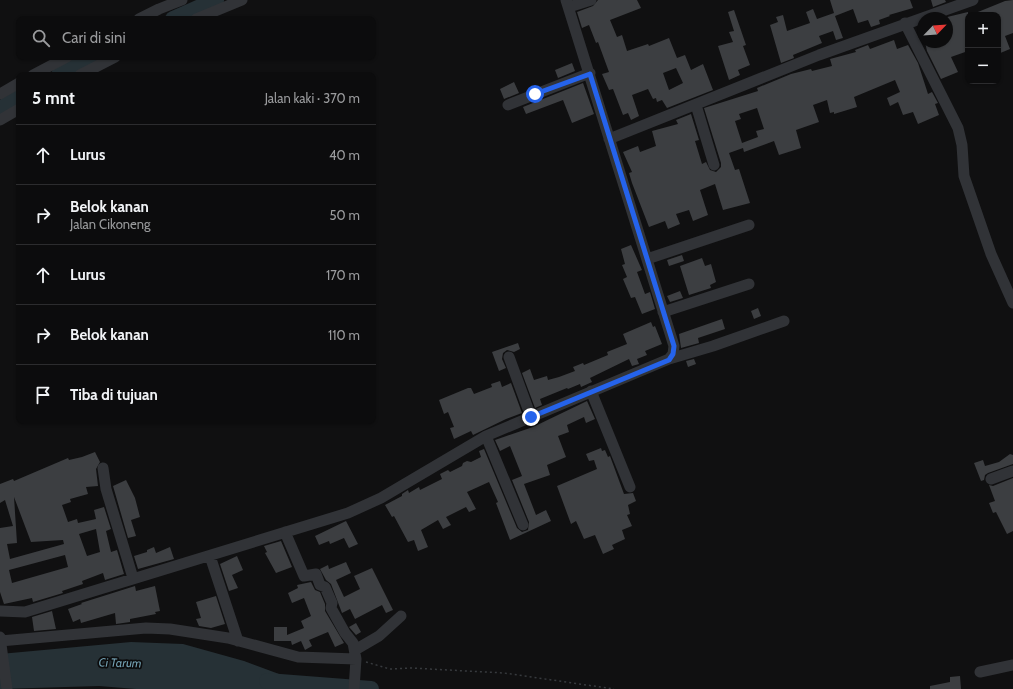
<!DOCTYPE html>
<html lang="id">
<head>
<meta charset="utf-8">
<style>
  body { margin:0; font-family:Cabin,sans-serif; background:#1a1a1b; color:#f1f3f6 }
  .controls { position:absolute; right:12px; top:12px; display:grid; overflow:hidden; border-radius:8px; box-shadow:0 1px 3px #0004 }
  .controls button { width:36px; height:36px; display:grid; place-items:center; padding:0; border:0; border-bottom:1px solid #2c2c2e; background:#0c0c0d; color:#f1f3f6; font:20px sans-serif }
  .compass { position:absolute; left:917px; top:12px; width:36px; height:36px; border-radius:50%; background:#0c0c0d; box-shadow:0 1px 3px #0004; rotate:65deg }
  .stop { position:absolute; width:12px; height:12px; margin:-9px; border:3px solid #2563eb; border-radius:50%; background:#fff }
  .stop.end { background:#2563eb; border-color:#fff; box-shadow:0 1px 4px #0008 }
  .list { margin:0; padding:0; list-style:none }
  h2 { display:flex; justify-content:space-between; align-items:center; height:52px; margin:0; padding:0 16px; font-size:17px }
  h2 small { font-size:13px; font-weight:400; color:#9a9b9d }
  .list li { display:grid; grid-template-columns:26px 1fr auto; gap:12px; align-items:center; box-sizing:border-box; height:60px; padding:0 16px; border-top:1px solid #2c2c2e }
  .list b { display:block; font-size:15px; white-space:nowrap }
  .list p { margin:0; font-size:13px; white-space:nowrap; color:#9a9b9d }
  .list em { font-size:13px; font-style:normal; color:#9a9b9d }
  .icon { flex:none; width:22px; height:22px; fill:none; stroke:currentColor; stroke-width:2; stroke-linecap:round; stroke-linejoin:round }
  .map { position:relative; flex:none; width:1013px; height:689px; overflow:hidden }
  .search { position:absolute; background:#0c0c0d; box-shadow:0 1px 3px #0004; left:16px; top:16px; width:360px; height:44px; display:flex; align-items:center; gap:10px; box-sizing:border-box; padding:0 14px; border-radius:8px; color:#9a9b9d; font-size:15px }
  .panel { position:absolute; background:#0c0c0d; box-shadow:0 1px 3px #0004; left:16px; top:72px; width:360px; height:352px; border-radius:8px }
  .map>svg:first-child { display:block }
  .water { fill:#263136 }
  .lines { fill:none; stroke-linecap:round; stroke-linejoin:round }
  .river { stroke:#263136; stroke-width:16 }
  .building { fill:#3c3e41; fill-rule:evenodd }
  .path { stroke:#373a3e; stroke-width:1.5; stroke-dasharray:2 3; stroke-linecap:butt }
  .minor { stroke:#313337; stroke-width:11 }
  .route { stroke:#2563eb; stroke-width:5 }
  .labels { text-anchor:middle; stroke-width:3.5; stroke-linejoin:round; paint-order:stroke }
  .water-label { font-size:12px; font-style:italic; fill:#73a0b2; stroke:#0b0b0c }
</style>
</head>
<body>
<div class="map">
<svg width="1013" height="689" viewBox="0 0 1013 689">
  <rect width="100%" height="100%" fill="#101011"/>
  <path class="water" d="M 131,642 L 183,644 L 244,661 L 279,674 L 296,689 L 136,689 L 99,686 L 0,689 L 0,654 Z"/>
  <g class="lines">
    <path class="river" d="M 173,19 L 216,0
      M 59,75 L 91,57
      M 0,109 L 19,98
      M 267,681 L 371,689"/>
  </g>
  <path class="building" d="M 598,0 L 637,0 L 641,8 L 610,20 L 617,37 L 622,35 L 627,51 L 648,44 L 649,46 L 669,38 L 677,58 L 685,55 L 691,70 L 703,64 L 713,90 L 667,108 L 662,100 L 657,102 L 656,98 L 653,99 L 648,89 L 632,95 L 639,116 L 631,120 L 628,113 L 623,115 L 613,89 L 609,90 L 602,74 L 609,72 L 598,42 L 596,43 L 589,25 L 582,28 L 577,12 L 593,6 ZM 676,68 L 683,83 L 669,90 L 663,73 Z
    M 830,0 L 910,0 L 913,8 L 889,15 L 890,16 L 879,20 L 880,24 L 871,27 L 868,20 L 858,23 L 853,9 L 835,16 L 843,38 L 836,40 L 833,31 L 819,36 L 822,43 L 793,55 L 794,58 L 781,63 L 770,25 L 778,22 L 776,17 L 783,15 L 787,31 L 810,23 L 806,12 L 813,9 L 817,19 L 834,13 Z
    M 931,0 L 945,0 L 946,2 L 933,7 Z
    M 1013,0 L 1013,33 L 1005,36 L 1010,49 L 998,54 L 998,15 L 973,14 L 1005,1 Z
    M 734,10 L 746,45 L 743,46 L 750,65 L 738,70 L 740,75 L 729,80 L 718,46 L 733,42 L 729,32 L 734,31 L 728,12 Z
    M 968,12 L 968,35 L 966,35 L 967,40 L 965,40 L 968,51 L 951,57 L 958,72 L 941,79 L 927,51 L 925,42 L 947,42 L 948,18 L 943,18 Z
    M 894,40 L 897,49 L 908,45 L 918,63 L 928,94 L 932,92 L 938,103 L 935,104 L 939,115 L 918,124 L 913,112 L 903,115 L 898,102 L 890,106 L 887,98 L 900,92 L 895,80 L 854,97 L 857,107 L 844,111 L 834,114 L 834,112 L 830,113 L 827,100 L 813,105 L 819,122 L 796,130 L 801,148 L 779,155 L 774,141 L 744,152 L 743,148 L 729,153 L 735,170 L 739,169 L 750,203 L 723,210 L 715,184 L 700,190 L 708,215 L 693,221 L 689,210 L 676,214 L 680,224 L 668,229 L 665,221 L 649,227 L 632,183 L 629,173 L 632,172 L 623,152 L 638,146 L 640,152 L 656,146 L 652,131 L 678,124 L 676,120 L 691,114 L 699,140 L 695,141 L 702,164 L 706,162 L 710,170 L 716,172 L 721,167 L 721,163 L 704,108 L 758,91 L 757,88 L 791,74 L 811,69 L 812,71 L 832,66 L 830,59 L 856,52 L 855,50 L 868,45 L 870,49 ZM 757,108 L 764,129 L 756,131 L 758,137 L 742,143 L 735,121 L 741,119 L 739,114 Z
    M 572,63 L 575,71 L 558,78 L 555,70 Z
    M 514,82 L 519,93 L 504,99 L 500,89 Z
    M 583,83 L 594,114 L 572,123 L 563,100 L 526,114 L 523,107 Z
    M 631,245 L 642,270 L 637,272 L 645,294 L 650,292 L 655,309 L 642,314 L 635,297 L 631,298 L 623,279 L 627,277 L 622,265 L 625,264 L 621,249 Z
    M 682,255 L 684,261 L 669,266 L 667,260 Z
    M 702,258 L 705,266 L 711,264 L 716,282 L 710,285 L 711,288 L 689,295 L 680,266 Z
    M 680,291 L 683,298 L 670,302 L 667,296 Z
    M 758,308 L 761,316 L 754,319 L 751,311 Z
    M 722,319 L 725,329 L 698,338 L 699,343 L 681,348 L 679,334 Z
    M 651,322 L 653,327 L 655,326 L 662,344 L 645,351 L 647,355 L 637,359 L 639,364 L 632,366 L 629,359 L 590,378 L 592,382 L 581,387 L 580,384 L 568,389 L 567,388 L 540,399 L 542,405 L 535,408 L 522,373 L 530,369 L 534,380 L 547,376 L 548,380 L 559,377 L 575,371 L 573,367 L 583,363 L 584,365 L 608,355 L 607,352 L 627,344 L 623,334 Z
    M 518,343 L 520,349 L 514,352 L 507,350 L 503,353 L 502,359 L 506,368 L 499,371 L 492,352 Z
    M 694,359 L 696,364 L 688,367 L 686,361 Z
    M 500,381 L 502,387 L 511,383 L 522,413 L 506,419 L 473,435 L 471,431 L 454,439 L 450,428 L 454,427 L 448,412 L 444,414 L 439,400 L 468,388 L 471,388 L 474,394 L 492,387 L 491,384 Z
    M 587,401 L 595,419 L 586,423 L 584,417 L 567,425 L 569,432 L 558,436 L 566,457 L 547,465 L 550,475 L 524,484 L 536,515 L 546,510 L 551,521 L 510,540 L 496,503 L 498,502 L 489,482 L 467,492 L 476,509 L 469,512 L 466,507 L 446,517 L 451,525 L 443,529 L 438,520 L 421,530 L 428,547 L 418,551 L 414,540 L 408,542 L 394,516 L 392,517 L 385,505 L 402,496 L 402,494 L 408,490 L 409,493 L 419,487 L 420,490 L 442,479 L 440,474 L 448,470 L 450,472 L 462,466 L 463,463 L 467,461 L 471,462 L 481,457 L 479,451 L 484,449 L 517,528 L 522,532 L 528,530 L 529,522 L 512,480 L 522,476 L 510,446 L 500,451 L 495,440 L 533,427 Z
    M 601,448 L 602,451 L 605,450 L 608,457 L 610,456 L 624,494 L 633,493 L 636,501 L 628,505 L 630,514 L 627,515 L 632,526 L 622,530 L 625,539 L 612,545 L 614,549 L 603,554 L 595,535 L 584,539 L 576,521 L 571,524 L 557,486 L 597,469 L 594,460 L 589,461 L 586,454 Z
    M 95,452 L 100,462 L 96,469 L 98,486 L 86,487 L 88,494 L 70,499 L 71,502 L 62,505 L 68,522 L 77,519 L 78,523 L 96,519 L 94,510 L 104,507 L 111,529 L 106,531 L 111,552 L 117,550 L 124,574 L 105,580 L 103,573 L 82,581 L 83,584 L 62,591 L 63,593 L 33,602 L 32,598 L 4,604 L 0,592 L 0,528 L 13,526 L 5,500 L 0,503 L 0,484 L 13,479 L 14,481 L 68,458 L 69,460 L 82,457 ZM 14,497 L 31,542 L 63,540 L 64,544 L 10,559 L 7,544 L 17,543 ZM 96,529 L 100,552 L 87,556 L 79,534 ZM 65,555 L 68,567 L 12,583 L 9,570 Z
    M 1010,454 L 1013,455 L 1013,464 L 988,473 L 985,475 L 984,480 L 981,481 L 974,463 L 983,460 L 985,466 L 999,462 Z
    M 1013,478 L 1013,531 L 1007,534 L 996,512 L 993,513 L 989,503 L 995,501 L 989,485 L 993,486 Z
    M 126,480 L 135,498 L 140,517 L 131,520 L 136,536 L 128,538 L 113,486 Z
    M 346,521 L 358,544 L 349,548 L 344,538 L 330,544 L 329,541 L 319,545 L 315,536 Z
    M 281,541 L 292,567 L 276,573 L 265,553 L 267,552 L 264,546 Z
    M 154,547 L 156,553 L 170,547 L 174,559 L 138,569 L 134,556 L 147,552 L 147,550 Z
    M 237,556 L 243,570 L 232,575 L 238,588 L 229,591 L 220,564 Z
    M 346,562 L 351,573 L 336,580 L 344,597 L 360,589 L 354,576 L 372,568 L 393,610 L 386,613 L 382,605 L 355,619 L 350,609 L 342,613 L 331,584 L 326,580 L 320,569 L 328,565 L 329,569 Z
    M 311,582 L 315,590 L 320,592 L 325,604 L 325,611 L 344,643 L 335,647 L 328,632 L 309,640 L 312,646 L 305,650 L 301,641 L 292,645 L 291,641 L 274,641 L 274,627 L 287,627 L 287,635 L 304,628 L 301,621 L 311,616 L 304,598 L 292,603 L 288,593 L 298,588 L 297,585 Z
    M 135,586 L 136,591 L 155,586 L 160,611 L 155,612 L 156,614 L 130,619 L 130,622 L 116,624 L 115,613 L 81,623 L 80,619 L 73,622 L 68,609 L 82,604 L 81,603 Z
    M 216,596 L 225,624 L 211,628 L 199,626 L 196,619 L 201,618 L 196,602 Z
    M 52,611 L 56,629 L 34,631 L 32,617 Z
    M 356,623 L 361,632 L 356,635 L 349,627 Z
    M 960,676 L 961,689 L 930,689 L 930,686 L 950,682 L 950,677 Z"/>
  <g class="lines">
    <path class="path" d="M 366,662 L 390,669 L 411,668 L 504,673 L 614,689"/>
    <path class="minor" d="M 569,7 L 591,0
      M 139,19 L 159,9 L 182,0
      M 196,19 L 242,0
      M 905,23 L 958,128 L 962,145 L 964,176 L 991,254 L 1013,303
      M 33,75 L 67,57
      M 80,75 L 115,57
      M 0,94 L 19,83
      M 508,105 L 590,73
      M 696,105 L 714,165
      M 0,120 L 19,109
      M 609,139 L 819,55 L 973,0
      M 647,259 L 749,225
      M 663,312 L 749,284
      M 509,357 L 531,417
      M 669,359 L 713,346 L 784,321
      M 591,391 L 630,487
      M 486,436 L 523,525
      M 103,468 L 106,489 L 133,578
      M 991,479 L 1013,471
      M 285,532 L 304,576 L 316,574 L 320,585 L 325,587 L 332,603 L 331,608 L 345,633 L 353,643 L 356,659
      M 210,556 L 238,641
      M 0,611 L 25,612 L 348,513 L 381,498 L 486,436 L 669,359 L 673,354 L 674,346 L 566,0
      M 0,637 L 7,689
      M 0,641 L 146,628 L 170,629 L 228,638 L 298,657 L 356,659 L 354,689
      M 355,650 L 379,636 L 401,616
      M 980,672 L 1013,665"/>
  </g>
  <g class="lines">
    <path class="route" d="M 531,417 L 669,360 L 673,354 L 674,346 L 590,74 L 535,94"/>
  </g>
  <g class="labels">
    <g class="water-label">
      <text transform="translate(120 663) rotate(1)" y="4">Ci Tarum</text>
    </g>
  </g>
</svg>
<div class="controls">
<button>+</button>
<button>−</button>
</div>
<svg class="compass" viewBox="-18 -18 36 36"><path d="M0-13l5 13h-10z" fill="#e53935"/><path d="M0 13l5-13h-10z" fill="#9a9b9d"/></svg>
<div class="stop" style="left:535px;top:94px"></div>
<div class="stop end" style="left:531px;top:417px"></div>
<div class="search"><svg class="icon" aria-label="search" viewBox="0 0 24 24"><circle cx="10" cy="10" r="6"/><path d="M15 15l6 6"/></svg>Cari di sini</div>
<section class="panel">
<h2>5 mnt<small>Jalan kaki · 370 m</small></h2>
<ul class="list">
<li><svg class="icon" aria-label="ahead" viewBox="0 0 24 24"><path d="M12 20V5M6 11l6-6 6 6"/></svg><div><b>Lurus</b></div><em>40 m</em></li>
<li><svg class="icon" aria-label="right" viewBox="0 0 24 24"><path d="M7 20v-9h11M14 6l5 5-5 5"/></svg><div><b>Belok kanan</b><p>Jalan Cikoneng</p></div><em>50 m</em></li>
<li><svg class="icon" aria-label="ahead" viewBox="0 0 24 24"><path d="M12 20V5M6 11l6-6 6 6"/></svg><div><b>Lurus</b></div><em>170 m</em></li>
<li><svg class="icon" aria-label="right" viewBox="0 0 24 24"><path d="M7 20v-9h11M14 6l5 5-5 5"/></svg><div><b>Belok kanan</b></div><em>110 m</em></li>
<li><svg class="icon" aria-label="arrive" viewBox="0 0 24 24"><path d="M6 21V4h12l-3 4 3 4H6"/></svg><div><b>Tiba di tujuan</b></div></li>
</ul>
</section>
</div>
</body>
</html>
